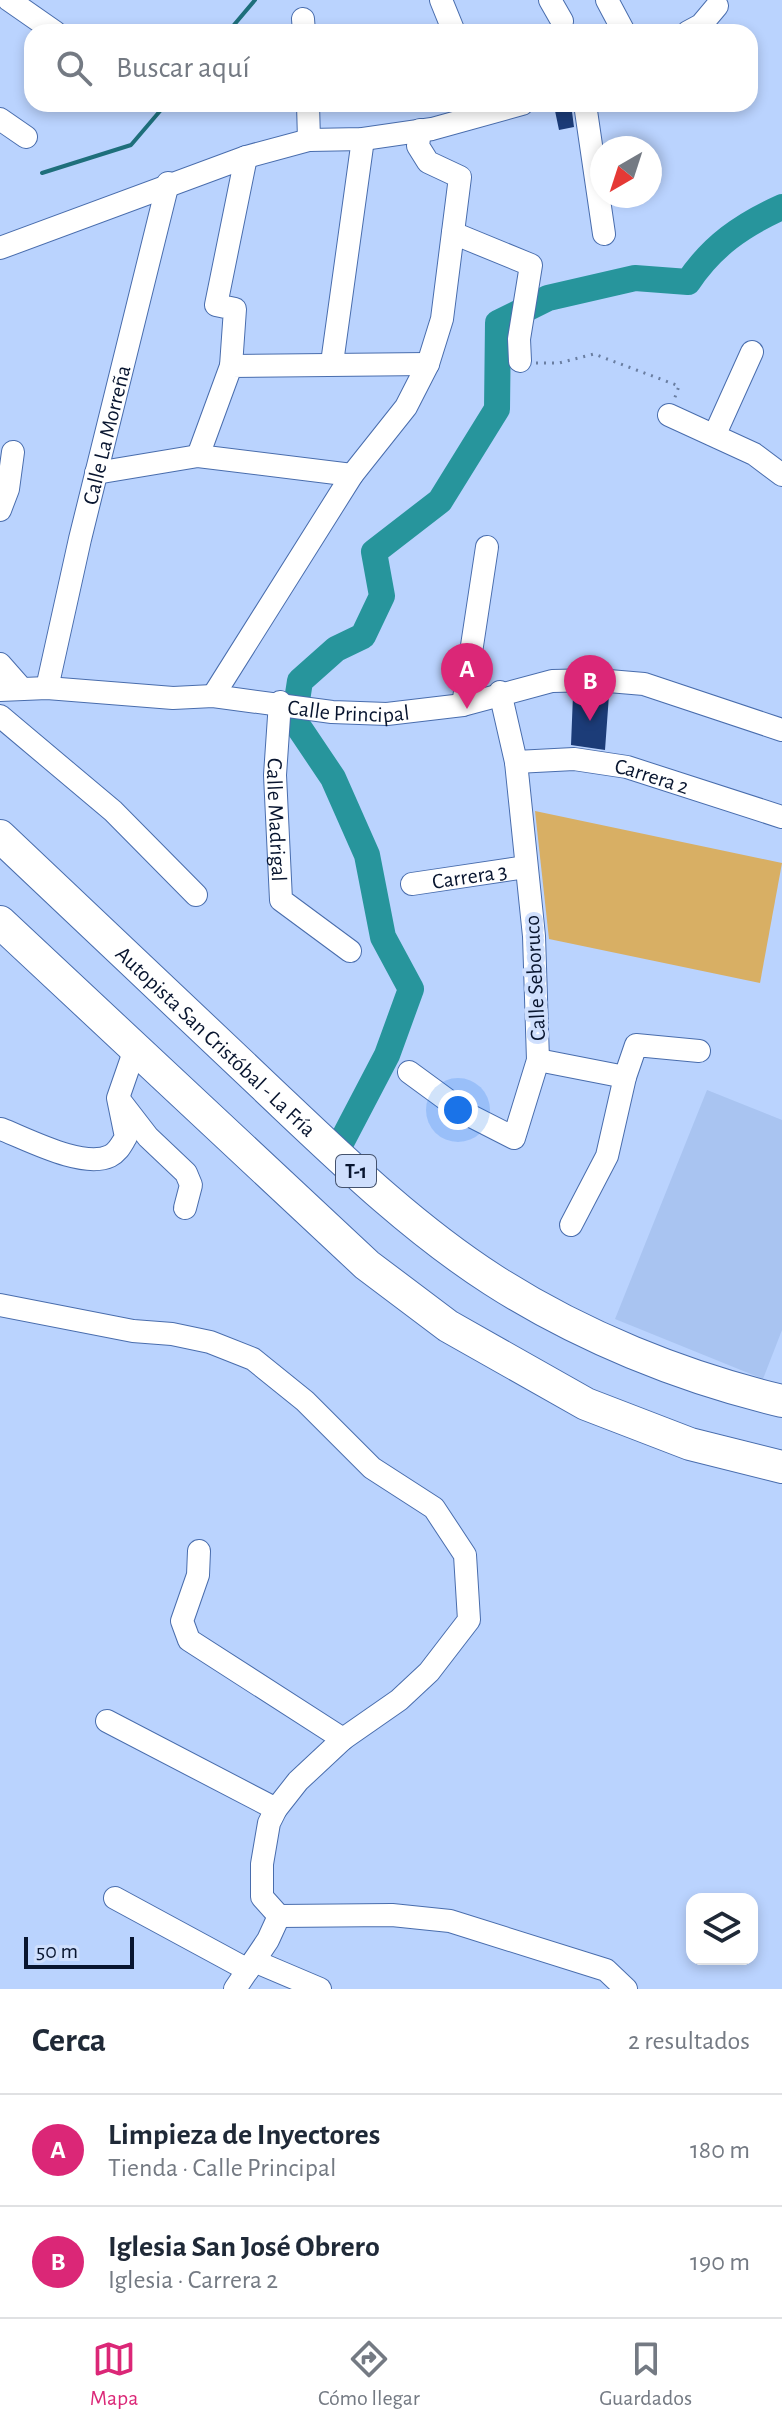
<!DOCTYPE html>
<html lang="es">
<head>
<meta charset="utf-8">
<style>
  body { margin:0; font-family:"Alegreya Sans",sans-serif; background:#f2f2f3; color:#1f2937 }
  .controls { position:absolute; right:24px; bottom:24px; display:grid; overflow:hidden; border-radius:16px; box-shadow:0 4px 12px #0003 }
  .controls button { width:72px; height:72px; display:grid; place-items:center; padding:0; border:0; border-bottom:2px solid #e0e1e3; background:#fff; color:#1f2937; font:40px sans-serif }
  .compass { position:absolute; left:590px; top:136px; width:72px; height:72px; border-radius:50%; background:#fff; box-shadow:0 4px 12px #0003; rotate:219deg }
  .scale { position:absolute; left:24px; bottom:20px; width:110px; box-sizing:border-box; padding-left:8px; border:4px solid #08152f; border-top:0; font-size:22px; line-height:28px; white-space:nowrap; color:#08152f; -webkit-text-stroke:6px #cfdffd; paint-order:stroke }
  .you { position:absolute; left:458px; top:1110px; width:28px; height:28px; margin:-20px; border:6px solid #fff; border-radius:50%; background:#1a73e8; box-shadow:0 0 0 12px #1a73e833 }
  .badge { display:grid; place-items:center; width:52px; height:52px; border-radius:50%; background:#db2777; color:#fff; font-size:26px; font-weight:700 }
  .pin { position:absolute; translate:-50% -66px; filter:drop-shadow(0 2px 4px #0008) }
  .pin::after { content:''; position:absolute; top:42px; width:28px; height:24px; background:inherit; clip-path:polygon(0 0,100% 0,50% 100%) }
  .list { margin:0; padding:0; list-style:none }
  h2 { display:flex; justify-content:space-between; align-items:center; height:104px; margin:0; padding:0 32px; font-size:34px }
  h2 small { font-size:26px; font-weight:400; color:#747a83 }
  .list li { display:grid; grid-template-columns:52px 1fr auto; gap:24px; align-items:center; box-sizing:border-box; height:112px; padding:0 32px; border-top:2px solid #e0e1e3 }
  .list b { display:block; font-size:30px; white-space:nowrap }
  .list p { margin:0; font-size:26px; white-space:nowrap; color:#747a83 }
  .list em { font-size:26px; font-style:normal; color:#747a83 }
  .icon { flex:none; width:44px; height:44px; fill:none; stroke:currentColor; stroke-width:2; stroke-linecap:round; stroke-linejoin:round }
  .map { position:relative; flex:none; width:782px; height:1989px; overflow:hidden }
  .search { position:absolute; background:#fff; box-shadow:0 4px 12px #0003; left:24px; right:24px; top:24px; height:88px; display:flex; align-items:center; gap:20px; box-sizing:border-box; padding:0 28px; border-radius:24px; color:#747a83; font-size:30px }
  .sheet { height:328px; background:#fff }
  nav { display:flex; justify-content:space-around; align-items:center; box-sizing:border-box; height:112px; border-top:2px solid #e0e1e3; background:#fff; font-size:22px; color:#747a83 }
  nav a { display:grid; justify-items:center; gap:4px }
  nav .on { color:#db2777 }
  .map>svg:first-child { display:block }
  .built { fill:#a9c4f1 }
  .green { fill:#d8af64 }
  .lines { fill:none; stroke-linecap:round; stroke-linejoin:round }
  .stream { stroke:#1e6f7b; stroke-width:4 }
  .river { stroke:#27959c; stroke-width:26 }
  .building { fill:#1c3c78 }
  .minor-casing { stroke:#496dad; stroke-width:24 }
  .highway-casing { stroke:#496dad; stroke-width:34 }
  .path { stroke:#6a7ea1; stroke-width:3; stroke-dasharray:2 6; stroke-linecap:butt }
  .minor { stroke:#fff; stroke-width:22 }
  .highway { stroke:#fff; stroke-width:32 }
  .labels { text-anchor:middle; stroke-width:8; stroke-linejoin:round; paint-order:stroke }
  .shield { fill:#cfdffd; stroke:#44526d; stroke-width:2 }
  .shield-label { font-size:20px; font-weight:bold; fill:#08152f }
  .street-label { font-size:22px; fill:#08152f; stroke:#cfdffd }
</style>
</head>
<body>
<div class="map">
<svg width="782" height="1989" viewBox="0 0 782 1989">
  <rect width="100%" height="100%" fill="#bad3fe"/>
  <path class="built" d="M 707,1090 L 782,1120 L 782,1330 L 763,1379 L 615,1319 Z"/>
  <path class="green" d="M 535,811 L 782,863 L 760,983 L 549,939 Z"/>
  <g class="lines">
    <path class="stream" d="M 228,32 L 255,0
      M 42,173 L 131,145 L 166,104"/>
    <path class="river" d="M 342,1141 L 387,1055 L 411,989 L 383,937 L 367,855 L 333,778 L 294,720 L 300,681 L 336,649 L 363,636 L 382,596 L 374,552 L 440,501 L 497,409 L 498,323 L 548,298 L 635,278 L 688,282 C 712,246 742,225 782,207"/>
  </g>
  <path class="building" d="M 561,104 L 571,104 L 574,127 L 559,130 L 554,106 Z
    M 573,695 L 609,695 L 605,750 L 571,745 Z"/>
  <g class="lines">
    <g class="minor-casing">
      <g id="minor">
        <path d="M 9,0 L 55,32"/>
        <path d="M 441,0 L 454,32"/>
        <path d="M 550,0 L 562,21"/>
        <path d="M 607,0 L 624,32"/>
        <path d="M 303,19 L 304,32"/>
        <path d="M 688,32 L 701,25 L 717,6"/>
        <path d="M 308,104 L 309,140"/>
        <path d="M 585,104 L 604,234"/>
        <path d="M 0,119 L 26,137"/>
        <path d="M 453,233 L 531,265 L 519,339 L 520,361"/>
        <path d="M 0,248 L 246,157 L 309,140 L 363,139 L 432,129 L 522,104"/>
        <path d="M 332,363 L 363,139"/>
        <path d="M 231,366 L 235,309 L 216,305 L 246,157"/>
        <path d="M 669,415 L 754,454 L 782,475"/>
        <path d="M 715,434 L 752,352"/>
        <path d="M 198,456 L 231,366 L 428,364"/>
        <path d="M 96,473 L 198,456 L 352,475"/>
        <path d="M 0,510 L 8,489 L 13,452"/>
        <path d="M 0,664 L 22,689"/>
        <path id="s1" d="M 47,688 L 80,539 L 168,183"/>
        <path id="s2" d="M 0,690 L 47,688 L 173,698 L 213,696 L 332,712 L 387,714 L 463,705 L 552,681 L 597,680 L 644,684 L 782,730"/>
        <path d="M 213,696 L 352,475 L 406,407 L 428,364 L 442,319 L 460,177 L 428,162 L 418,146 L 420,130"/>
        <path id="s3" d="M 280,702 L 275,775 L 281,900 L 350,951"/>
        <path d="M 463,705 L 487,547"/>
        <path d="M 0,716 L 113,811 L 196,895"/>
        <path id="s4" d="M 516,762 L 574,759 L 627,767 L 782,817"/>
        <path id="s5" d="M 412,884 L 526,867"/>
        <path d="M 538,1060 L 625,1077"/>
        <path d="M 409,1072 L 465,1113 L 514,1138 L 538,1060 L 534,936 L 516,762 L 500,692"/>
        <path d="M 121,1102 L 148,1137 L 186,1173 L 191,1185 L 185,1208"/>
        <path d="M 1,1129 C 27,1139 83,1169 110,1156 C 118,1152 121,1145 126,1137 L 118,1098 L 135,1049"/>
        <path d="M 571,1225 L 607,1156 L 625,1077 L 636,1045 L 699,1051"/>
        <path d="M 0,1305 L 133,1331 L 172,1334 L 210,1342 L 253,1359 L 305,1401 L 372,1468 L 434,1508 L 465,1555 L 469,1620 L 429,1672 L 399,1700 L 343,1739 L 298,1781 L 276,1809 L 269,1823 L 262,1864 L 262,1897 L 279,1916 L 392,1915 L 450,1921 L 606,1970 L 626,1989"/>
        <path d="M 199,1551 L 198,1575 L 182,1621 L 189,1640 L 343,1739"/>
        <path d="M 107,1721 L 276,1809"/>
        <path d="M 115,1898 L 248,1970"/>
        <path d="M 254,1961 L 320,1989"/>
        <path d="M 235,1989 L 268,1940 L 279,1916"/>
      </g>
    </g>
    <g class="highway-casing">
      <g id="highway">
        <path id="s6" d="M 0,836 C 88,919 175,1002 263,1085 C 336,1154 409,1226 493,1280 C 580,1336 682,1377 782,1401"/>
        <path d="M 0,922 L 367,1265 L 448,1326 L 586,1404 L 690,1444 L 782,1467"/>
      </g>
    </g>
    <path class="path" d="M 536,363 L 559,363 L 594,354 L 679,386 L 674,400"/>
    <use href="#minor" class="minor"/>
    <use href="#highway" class="highway"/>
  </g>
  <g class="labels">
    <rect class="shield" x="336" y="1155" width="40" height="32" rx="6"/>
    <g class="shield-label">
      <text x="356" y="1178">T-1</text>
    </g>
    <g class="street-label">
      <text dy="8" stroke="none"><textPath href="#s1" startOffset="260">Calle La Morreña</textPath></text>
      <text dy="8" stroke="none"><textPath href="#s2" startOffset="350">Calle Principal</textPath></text>
      <text dy="8" stroke="none"><textPath href="#s4" startOffset="138">Carrera 2</textPath></text>
      <text dy="8" stroke="none"><textPath href="#s3" startOffset="118">Calle Madrigal</textPath></text>
      <text dy="8" stroke="none"><textPath href="#s5" startOffset="58">Carrera 3</textPath></text>
      <text transform="translate(534 978) rotate(-93)" y="8">Calle Seboruco</text>
      <text dy="8" stroke="none"><textPath href="#s6" startOffset="298">Autopista San Cristóbal - La Fría</textPath></text>
    </g>
  </g>
</svg>
<div class="controls">
<button><svg class="icon" aria-label="layers" viewBox="0 0 24 24"><path d="M12 4l9 5-9 5-9-5zM3 14l9 5 9-5"/></svg></button>
</div>
<svg class="compass" viewBox="-18 -18 36 36"><path d="M0-13l5 13h-10z" fill="#e53935"/><path d="M0 13l5-13h-10z" fill="#747a83"/></svg>
<div class="scale">50 m</div>
<div class="you"></div>
<div class="pin badge" style="left:467px;top:709px">A</div>
<div class="pin badge" style="left:590px;top:721px">B</div>
<div class="search"><svg class="icon" aria-label="search" viewBox="0 0 24 24"><circle cx="10" cy="10" r="6"/><path d="M15 15l6 6"/></svg>Buscar aquí</div>
</div>
<section class="sheet">
<h2>Cerca<small>2 resultados</small></h2>
<ul class="list">
<li><span class="badge">A</span><div><b>Limpieza de Inyectores</b><p>Tienda · Calle Principal</p></div><em>180 m</em></li>
<li><span class="badge">B</span><div><b>Iglesia San José Obrero</b><p>Iglesia · Carrera 2</p></div><em>190 m</em></li>
</ul>
</section>
<nav>
<a class="on"><svg class="icon" aria-label="map" viewBox="0 0 24 24"><path d="M3 6l6-2 6 2 6-2v14l-6 2-6-2-6 2zM9 4v14M15 6v14"/></svg>Mapa</a>
<a><svg class="icon" aria-label="directions" viewBox="0 0 24 24"><path d="M12 3l9 9-9 9-9-9zM9 14v-3h6M13 9l2 2-2 2"/></svg>Cómo llegar</a>
<a><svg class="icon" aria-label="saved" viewBox="0 0 24 24"><path d="M7 4h10v16l-5-4-5 4z"/></svg>Guardados</a>
</nav>
</body>
</html>
